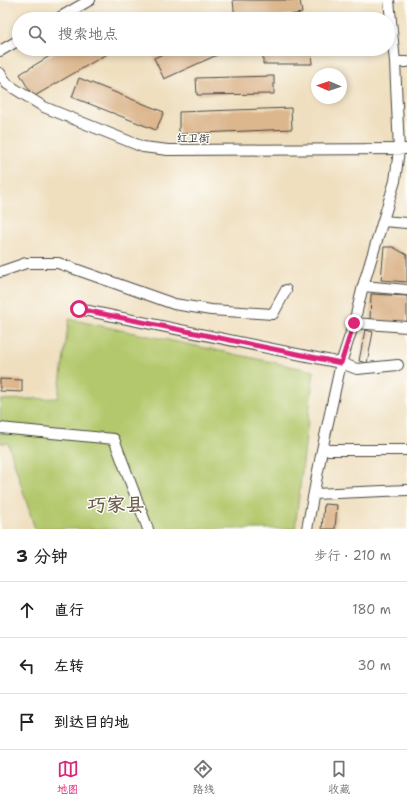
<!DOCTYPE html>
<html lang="zh">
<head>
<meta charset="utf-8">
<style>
  body { margin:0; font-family:"Shantell Sans","LXGW WenKai TC",sans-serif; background:#f2f2f2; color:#222 }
  .compass { position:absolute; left:311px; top:68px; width:36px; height:36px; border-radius:50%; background:#fff; box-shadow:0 2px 6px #0003; rotate:272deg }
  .stop { position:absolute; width:12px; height:12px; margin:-9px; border:3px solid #db2777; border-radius:50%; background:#fff }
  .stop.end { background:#db2777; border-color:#fff; box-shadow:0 1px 4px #0008 }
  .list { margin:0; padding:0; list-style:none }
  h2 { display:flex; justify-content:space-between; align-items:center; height:52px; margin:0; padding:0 16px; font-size:17px }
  h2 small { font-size:13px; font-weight:400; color:#767676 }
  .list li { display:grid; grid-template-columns:26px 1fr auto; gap:12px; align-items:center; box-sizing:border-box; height:56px; padding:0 16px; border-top:1px solid #e0e0e0 }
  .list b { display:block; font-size:15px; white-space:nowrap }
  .list em { font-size:13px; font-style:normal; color:#767676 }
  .icon { flex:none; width:22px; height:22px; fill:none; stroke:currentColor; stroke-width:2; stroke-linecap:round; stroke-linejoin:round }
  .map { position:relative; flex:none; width:407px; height:529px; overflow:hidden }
  .search { position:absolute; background:#fff; box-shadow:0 2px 6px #0003; left:12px; right:12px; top:12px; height:44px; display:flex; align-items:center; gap:10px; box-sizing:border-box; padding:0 14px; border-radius:22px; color:#767676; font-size:15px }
  .sheet { height:220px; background:#fff }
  nav { display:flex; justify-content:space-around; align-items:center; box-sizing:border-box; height:56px; border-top:1px solid #e0e0e0; background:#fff; font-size:11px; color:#767676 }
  nav a { display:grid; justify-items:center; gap:2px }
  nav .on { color:#db2777 }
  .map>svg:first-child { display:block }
  .green { fill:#b3c86c; stroke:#6f7a4c }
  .building { fill:#dcb68d }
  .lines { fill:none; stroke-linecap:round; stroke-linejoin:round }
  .minor-casing { stroke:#484641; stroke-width:12 }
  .minor { stroke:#fff; stroke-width:10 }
  .route { stroke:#db2777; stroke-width:5 }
  .labels { text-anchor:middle; stroke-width:3; stroke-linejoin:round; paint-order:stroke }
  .street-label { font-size:11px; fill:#2b2b2b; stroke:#fdfcf7 }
  .town-label { font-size:19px; font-weight:bold; fill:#695c4d; stroke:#fdfcf7 }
</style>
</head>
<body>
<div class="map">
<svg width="407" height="529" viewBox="0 0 407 529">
  <rect width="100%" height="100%" fill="#fdfcf7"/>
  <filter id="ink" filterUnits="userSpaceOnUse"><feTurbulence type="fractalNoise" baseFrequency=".025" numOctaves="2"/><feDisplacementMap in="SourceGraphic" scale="8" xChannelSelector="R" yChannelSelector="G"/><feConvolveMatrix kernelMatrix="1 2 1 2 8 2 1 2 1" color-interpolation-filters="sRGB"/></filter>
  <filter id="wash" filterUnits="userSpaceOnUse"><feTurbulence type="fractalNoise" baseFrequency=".012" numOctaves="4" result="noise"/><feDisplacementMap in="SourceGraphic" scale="16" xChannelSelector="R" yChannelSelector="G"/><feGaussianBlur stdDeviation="0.9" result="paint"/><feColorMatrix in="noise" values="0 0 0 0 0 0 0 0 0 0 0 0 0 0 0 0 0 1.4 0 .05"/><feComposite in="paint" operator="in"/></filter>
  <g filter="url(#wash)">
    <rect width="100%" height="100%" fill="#efdfbf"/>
    <path class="green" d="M 69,319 L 314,371 L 295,529 L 35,529 L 8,443 L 0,443 L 0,400 L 58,398 Z"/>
    <g id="blocks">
      <path class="building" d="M 233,0 L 300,0 L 302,13 L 256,19 L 235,19 Z
        M 121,15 L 123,19 L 113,19 Z
        M 61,49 L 112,49 L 112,51 L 33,97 L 20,74 Z
        M 174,49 L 227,49 L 228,50 L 164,79 L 154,58 Z
        M 263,49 L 311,49 L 312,64 L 263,64 Z
        M 274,76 L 274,94 L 197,95 L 196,78 Z
        M 79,78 L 164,112 L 156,130 L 72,97 Z
        M 291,108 L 292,129 L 179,134 L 179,112 Z
        M 384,247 L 393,247 L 407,255 L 407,282 L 381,280 Z
        M 371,294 L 407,296 L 407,323 L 370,321 Z
        M 365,330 L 373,332 L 367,363 L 359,361 Z
        M 0,379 L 22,380 L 22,392 L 0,391 Z
        M 324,504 L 337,505 L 335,529 L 322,529 Z"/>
    </g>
  </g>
  <g filter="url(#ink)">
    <use href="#blocks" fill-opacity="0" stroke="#484641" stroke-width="1"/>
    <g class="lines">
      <g class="minor-casing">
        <path id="minor" d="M 57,19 L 90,0
          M 0,51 L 19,40
          M 395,62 L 407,62
          M 0,73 L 7,84 L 44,107 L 143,147 L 168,150 L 407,149
          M 383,221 L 407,223
          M 0,272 L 26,263 L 58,263 L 174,304 L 211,310 L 273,314 L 286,290
          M 363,286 L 407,290
          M 79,309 L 341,363 L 357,369 L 398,365
          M 354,323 L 407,327
          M 0,428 L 114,439 L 148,529
          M 322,450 L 407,450
          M 314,494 L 407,490
          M 307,529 L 322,450 L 341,363 L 354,323 L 363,286 L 395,181 L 399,150 L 395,62 L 389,0"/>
      </g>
      <use href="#minor" class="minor"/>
    </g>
  </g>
  <g class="lines" filter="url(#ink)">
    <path class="route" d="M 79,309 L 341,363 L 354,323"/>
  </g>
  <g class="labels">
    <g class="street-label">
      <text x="193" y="142">红卫街</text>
    </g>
    <g class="town-label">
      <text x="116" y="511">巧家县</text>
    </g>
  </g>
</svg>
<svg class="compass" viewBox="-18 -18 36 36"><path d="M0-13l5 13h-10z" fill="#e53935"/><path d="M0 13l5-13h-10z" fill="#767676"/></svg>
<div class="stop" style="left:79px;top:309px"></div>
<div class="stop end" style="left:354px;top:323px"></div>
<div class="search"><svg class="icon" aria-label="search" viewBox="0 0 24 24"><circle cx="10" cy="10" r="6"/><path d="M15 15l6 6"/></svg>搜索地点</div>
</div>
<section class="sheet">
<h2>3 分钟<small>步行 · 210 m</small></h2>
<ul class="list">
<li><svg class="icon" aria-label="ahead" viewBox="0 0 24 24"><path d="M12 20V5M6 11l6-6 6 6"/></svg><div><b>直行</b></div><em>180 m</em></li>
<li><svg class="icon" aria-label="left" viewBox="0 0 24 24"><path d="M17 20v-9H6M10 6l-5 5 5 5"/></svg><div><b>左转</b></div><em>30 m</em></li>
<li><svg class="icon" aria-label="arrive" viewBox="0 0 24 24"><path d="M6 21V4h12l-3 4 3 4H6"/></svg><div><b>到达目的地</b></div></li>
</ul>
</section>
<nav>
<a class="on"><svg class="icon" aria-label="map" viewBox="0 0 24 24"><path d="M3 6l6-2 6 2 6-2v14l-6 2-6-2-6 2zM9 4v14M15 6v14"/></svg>地图</a>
<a><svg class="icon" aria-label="directions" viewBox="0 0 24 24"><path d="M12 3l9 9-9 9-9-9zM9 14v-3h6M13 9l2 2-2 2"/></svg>路线</a>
<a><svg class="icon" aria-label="saved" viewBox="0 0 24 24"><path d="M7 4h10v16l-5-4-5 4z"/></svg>收藏</a>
</nav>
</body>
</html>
